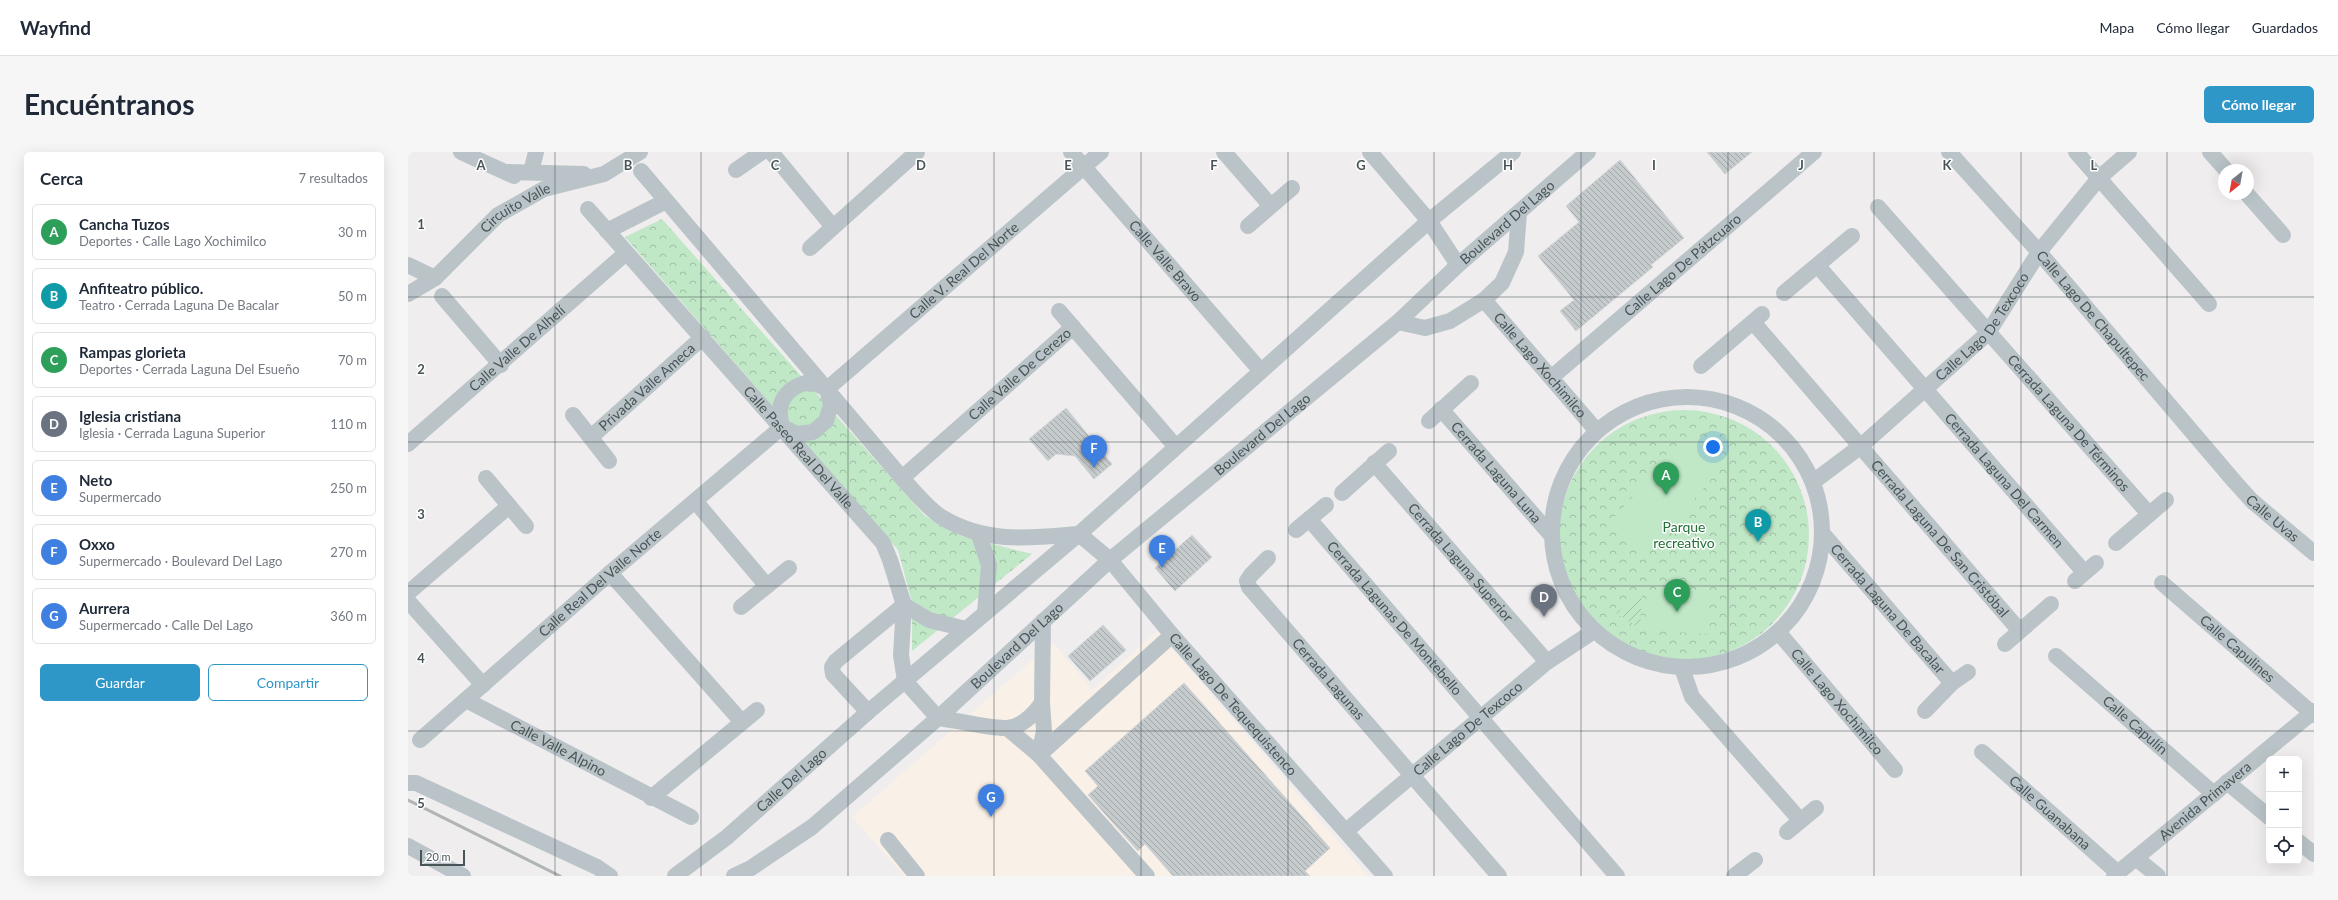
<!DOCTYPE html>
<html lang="es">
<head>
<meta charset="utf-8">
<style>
  body { margin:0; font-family:Lato,sans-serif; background:#f6f6f7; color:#1f2937 }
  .controls { position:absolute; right:12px; bottom:12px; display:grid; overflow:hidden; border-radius:6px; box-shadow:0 4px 16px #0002 }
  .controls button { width:36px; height:36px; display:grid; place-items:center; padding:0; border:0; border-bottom:1px solid #e0e1e3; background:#fff; color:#1f2937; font:20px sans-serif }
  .compass { position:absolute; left:1810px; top:12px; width:36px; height:36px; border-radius:50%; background:#fff; box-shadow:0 4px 16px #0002; rotate:211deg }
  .scale { position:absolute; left:12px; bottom:10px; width:45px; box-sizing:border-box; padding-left:4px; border:2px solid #485458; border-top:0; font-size:11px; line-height:14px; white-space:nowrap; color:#485458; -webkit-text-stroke:3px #fff; paint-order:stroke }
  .you { position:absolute; left:1305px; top:295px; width:14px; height:14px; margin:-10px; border:3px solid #fff; border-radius:50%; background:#1a73e8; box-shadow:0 0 0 6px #1a73e833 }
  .badge { display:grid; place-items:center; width:26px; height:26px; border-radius:50%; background:#2f96c8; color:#fff; font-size:13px; font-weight:700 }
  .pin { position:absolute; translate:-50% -33px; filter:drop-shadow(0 1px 2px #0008) }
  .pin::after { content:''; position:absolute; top:21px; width:14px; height:12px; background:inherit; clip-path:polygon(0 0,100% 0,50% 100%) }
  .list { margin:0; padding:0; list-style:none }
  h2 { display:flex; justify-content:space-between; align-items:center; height:52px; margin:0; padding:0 16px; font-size:17px }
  h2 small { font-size:13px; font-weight:400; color:#747a83 }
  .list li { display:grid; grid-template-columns:26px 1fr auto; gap:12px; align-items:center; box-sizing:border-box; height:56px; margin:0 8px 8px; padding:0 8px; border:1px solid #e0e1e3; border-radius:6px }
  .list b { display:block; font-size:15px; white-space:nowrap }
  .list p { margin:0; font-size:13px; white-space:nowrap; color:#747a83 }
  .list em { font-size:13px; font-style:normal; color:#747a83 }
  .actions { display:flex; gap:8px; padding:12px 16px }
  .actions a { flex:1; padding:9px 0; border:1px solid #2f96c8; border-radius:6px; text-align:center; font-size:14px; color:#2f96c8 }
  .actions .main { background:#2f96c8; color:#fff }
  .icon { flex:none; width:22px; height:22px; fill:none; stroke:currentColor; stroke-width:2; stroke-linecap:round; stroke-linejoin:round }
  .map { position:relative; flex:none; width:1906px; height:724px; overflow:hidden; border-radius:6px }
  header { display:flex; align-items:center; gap:24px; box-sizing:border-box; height:56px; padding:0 20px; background:#fff; border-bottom:1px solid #e0e1e3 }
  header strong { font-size:19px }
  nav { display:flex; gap:22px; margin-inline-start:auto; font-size:14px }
  .intro { display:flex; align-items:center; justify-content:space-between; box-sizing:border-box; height:96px; padding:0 24px }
  h1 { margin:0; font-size:28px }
  .button { padding:10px 18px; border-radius:6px; background:#2f96c8; color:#fff; font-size:14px; font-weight:700 }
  main { display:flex; gap:24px; padding:0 24px }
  aside { flex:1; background:#fff; border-radius:6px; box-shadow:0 4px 16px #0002 }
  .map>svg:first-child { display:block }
  .commercial { fill:#f9f0e8 }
  .park { fill:url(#park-crowns) }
  .garden { fill:url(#garden-furrows) }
  .pitch { fill:#c0e8c6 }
  .building { fill:url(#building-back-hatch); stroke:#d2d5d8 }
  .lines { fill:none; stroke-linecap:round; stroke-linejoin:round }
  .minor { stroke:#bac4c8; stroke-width:16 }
  .rail { stroke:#b0b4b7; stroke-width:3 }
  .grid { fill:none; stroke:#485458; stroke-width:1; stroke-opacity:0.55 }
  .labels { text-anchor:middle; stroke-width:3; stroke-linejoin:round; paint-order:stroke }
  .street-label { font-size:14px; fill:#485458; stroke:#fff }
  .park-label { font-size:14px; fill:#227036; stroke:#fff }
  .grid-label { font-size:13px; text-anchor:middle; font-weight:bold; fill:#485458; stroke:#fff; stroke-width:3; stroke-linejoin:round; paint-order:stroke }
</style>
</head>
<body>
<header>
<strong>Wayfind</strong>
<nav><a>Mapa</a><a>Cómo llegar</a><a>Guardados</a></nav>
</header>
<div class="intro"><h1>Encuéntranos</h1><a class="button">Cómo llegar</a></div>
<main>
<aside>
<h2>Cerca<small>7 resultados</small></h2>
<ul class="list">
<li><span class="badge" style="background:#2e9e5b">A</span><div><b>Cancha Tuzos</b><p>Deportes · Calle Lago Xochimilco</p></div><em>30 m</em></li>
<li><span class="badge" style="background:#0f9aa8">B</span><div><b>Anfiteatro público.</b><p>Teatro · Cerrada Laguna De Bacalar</p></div><em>50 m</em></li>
<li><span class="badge" style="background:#2e9e5b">C</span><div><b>Rampas glorieta</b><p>Deportes · Cerrada Laguna Del Esueño</p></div><em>70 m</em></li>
<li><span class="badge" style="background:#6b7280">D</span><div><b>Iglesia cristiana</b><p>Iglesia · Cerrada Laguna Superior</p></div><em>110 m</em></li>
<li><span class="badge" style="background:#3f7fe0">E</span><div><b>Neto</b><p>Supermercado</p></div><em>250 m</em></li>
<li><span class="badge" style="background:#3f7fe0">F</span><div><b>Oxxo</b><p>Supermercado · Boulevard Del Lago</p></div><em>270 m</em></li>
<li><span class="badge" style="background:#3f7fe0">G</span><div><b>Aurrera</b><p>Supermercado · Calle Del Lago</p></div><em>360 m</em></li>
</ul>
<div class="actions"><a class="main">Guardar</a><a>Compartir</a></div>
</aside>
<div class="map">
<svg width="1906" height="724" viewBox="0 0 1906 724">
  <defs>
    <pattern id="park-crowns" width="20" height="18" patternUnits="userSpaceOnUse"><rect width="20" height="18" fill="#c0e8c6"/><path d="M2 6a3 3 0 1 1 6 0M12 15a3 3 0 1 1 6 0" fill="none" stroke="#9ebfa4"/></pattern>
    <pattern id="garden-furrows" width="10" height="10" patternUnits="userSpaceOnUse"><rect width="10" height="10" fill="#c0e8c6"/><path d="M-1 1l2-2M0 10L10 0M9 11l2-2" fill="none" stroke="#9ebfa4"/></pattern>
    <pattern id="building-back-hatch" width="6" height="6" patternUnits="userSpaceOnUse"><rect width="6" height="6" fill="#c5cacc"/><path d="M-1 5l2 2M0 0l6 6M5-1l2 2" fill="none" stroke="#a2a7a8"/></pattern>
  </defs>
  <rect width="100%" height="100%" fill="#efedee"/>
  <path class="commercial" d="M 749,479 L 960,724 L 496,724 L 444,665 L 645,490 L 684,538 Z"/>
  <path class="park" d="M 254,67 L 517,364 L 553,384 L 624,402 L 504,499 L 504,450 L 490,398 L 217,85 Z
    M1151 383a125 125 0 1 1 250 0a125 125 0 1 1-250 0Z"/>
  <path class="garden" d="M 1234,441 L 1232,477 L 1208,461 Z"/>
  <path class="pitch" d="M 1279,284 L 1314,315 L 1238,402 L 1202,370 Z
    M 1239,439 L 1301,443 L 1298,482 L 1237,478 Z"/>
  <path class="building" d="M 1299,0 L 1344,0 L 1317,22 Z
    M 1212,8 L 1276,86 L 1243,113 L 1245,115 L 1168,179 L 1152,159 L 1166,148 L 1130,104 L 1171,70 L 1158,54 Z
    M 658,256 L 704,312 L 686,327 L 667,304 L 648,302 L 640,309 L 621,287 Z
    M 784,383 L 804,405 L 767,439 L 747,416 Z
    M 695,473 L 718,498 L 682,529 L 660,504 Z
    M 776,531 L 922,696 L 897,719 L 902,724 L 765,724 L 737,692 L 730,699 L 680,643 L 690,634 L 677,619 Z"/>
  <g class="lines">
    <g class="minor">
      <path d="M 53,0 L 106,24"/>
      <path d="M 363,0 L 425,75"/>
      <path id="s1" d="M 663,0 L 852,218"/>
      <path d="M 816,0 L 862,53"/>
      <path d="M 962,0 L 1021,69 L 1050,113"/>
      <path id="s2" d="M 1541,0 L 1631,100 L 1826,329 L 1844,349 L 1906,401"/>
      <path d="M 1668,0 L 1801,152"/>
      <path d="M 1802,0 L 1818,18"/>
      <path d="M 328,18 L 354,0"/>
      <path id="s3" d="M 233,19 L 494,326 C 505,338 521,358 535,366 C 579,392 623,386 671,382 L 702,408 L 764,483 L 977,724"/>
      <path d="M 98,20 L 176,22"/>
      <path d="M 123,20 L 128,0"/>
      <path d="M 1839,42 L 1875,83"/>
      <path id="s4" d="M 1470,55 L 1741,362"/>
      <path id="s5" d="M 180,57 L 475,391 L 482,408 L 496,453 L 493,503 L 497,529 L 530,566"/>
      <path d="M 840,74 L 884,36"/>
      <path d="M 199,79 L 258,49"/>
      <path d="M 402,96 L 509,0"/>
      <path d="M 0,113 L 27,126"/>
      <path id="s6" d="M 1410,114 L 1676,420"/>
      <path d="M 1376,141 L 1444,84"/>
      <path id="s7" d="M 0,142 L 27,126 L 90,63 L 136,37 L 196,22 L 232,0"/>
      <path d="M 34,144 L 93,213"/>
      <path id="s8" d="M 1076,148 L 1188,278"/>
      <path d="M 651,159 L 768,295"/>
      <path d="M 990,170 L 1017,176 L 1042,169 L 1076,148 L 1094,131 L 1108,100 L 1111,61"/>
      <path id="s9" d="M 1345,170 L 1611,478"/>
      <path d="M 1293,214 L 1354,162"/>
      <path id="s10" d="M 1144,225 L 1406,0"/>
      <path d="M 397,231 L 409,232 L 419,237 L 423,253 L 418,269 L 405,280 L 389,282 L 374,275 C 368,253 375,238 397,231 Z"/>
      <path id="s11" d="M 419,237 L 693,0"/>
      <circle cx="1279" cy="380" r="135"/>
      <path id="s12" d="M 1033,257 L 1143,383"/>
      <path d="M 165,263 L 201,309"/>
      <path d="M 1021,269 L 1063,231"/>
      <path id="s13" d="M 183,285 L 295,185"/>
      <path id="s14" d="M 0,292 L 218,101"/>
      <path id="s15" d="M 966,311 L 1139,510"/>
      <path d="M 78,326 L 118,374"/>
      <path id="s16" d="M 494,326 L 665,175"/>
      <path id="s17" d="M 1405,330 L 1453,294 L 1580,181 L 1631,100 L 1691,26 L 1721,0"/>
      <path d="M 934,341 L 981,299"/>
      <path d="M 287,349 L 359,434"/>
      <path id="s18" d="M 901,367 L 1209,724"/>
      <path d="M 888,378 L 918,353"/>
      <path id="s19" d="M 1415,382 L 1544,531"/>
      <path d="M 571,383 L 581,413 L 577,461"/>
      <path d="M 1708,391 L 1758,348"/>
      <path id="s20" d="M 860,406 L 843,423 L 839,429 L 841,435 L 1091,724"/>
      <path d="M 202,421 L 334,570"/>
      <path d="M 1667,429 L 1688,411"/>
      <path id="s21" d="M 1754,431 L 1906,563"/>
      <path d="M 0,441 L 101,354"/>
      <path d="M 0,449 L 75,533"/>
      <path d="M 333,455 L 381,416"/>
      <path id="s22" d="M 1371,481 L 1487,618"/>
      <path d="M 1597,492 L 1643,452"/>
      <path id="s23" d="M 1648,504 L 1806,642"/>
      <path d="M 1274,516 L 1284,545 L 1392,668"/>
      <path id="s24" d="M 58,548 L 283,665"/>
      <path d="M 1517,559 L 1544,531 L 1560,520"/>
      <path d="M 460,560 L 425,522 L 424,515 L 428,509 L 496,453 L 521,468 L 558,477"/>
      <path d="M 530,566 C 548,568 582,577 599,576 C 613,575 626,562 634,551 L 635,469"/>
      <path d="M 599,576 L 631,603 L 739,724"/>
      <path id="s25" d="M 12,588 L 202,421 L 374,275"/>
      <path id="s26" d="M 1574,600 L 1710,721"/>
      <path d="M 631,603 L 764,483"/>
      <path d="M 631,603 L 636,579 L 634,551"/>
      <path d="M 1819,630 L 1861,665"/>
      <path d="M 0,631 L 8,631 L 189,715 L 202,724"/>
      <path d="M 243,646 L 349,558"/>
      <path id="s27" d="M 938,679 L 1139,510 L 1186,479"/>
      <path d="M 1379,680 L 1408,656"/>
      <path d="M 480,688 L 509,724"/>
      <path d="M 1891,690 L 1906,702"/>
      <path d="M 0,694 L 55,724"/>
      <path d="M 1729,707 L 1750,724"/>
      <path id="s28" d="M 267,724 L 319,685 L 460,560 L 671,382 L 1021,69 L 1105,0"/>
      <path id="s29" d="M 326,724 L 343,716 L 404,675 L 530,566 L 702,408 L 990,170 L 1050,113 L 1180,0"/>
      <path d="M 1326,724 L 1347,708"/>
      <path id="s30" d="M 1706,724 L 1906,559"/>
    </g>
    <path class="rail" d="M 0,648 L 152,724"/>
  </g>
  <path class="grid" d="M 147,0 L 147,724M 293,0 L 293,724M 440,0 L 440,724M 586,0 L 586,724M 733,0 L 733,724M 880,0 L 880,724M 1026,0 L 1026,724M 1173,0 L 1173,724M 1320,0 L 1320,724M 1466,0 L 1466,724M 1613,0 L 1613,724M 1759,0 L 1759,724M 0,145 L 1906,145M 0,290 L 1906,290M 0,434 L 1906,434M 0,579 L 1906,579"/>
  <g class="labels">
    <g class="street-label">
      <text dy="5" stroke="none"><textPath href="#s7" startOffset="139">Circuito Valle</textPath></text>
      <text dy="5" stroke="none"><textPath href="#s29" startOffset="1014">Boulevard Del Lago</textPath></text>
      <text dy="5" stroke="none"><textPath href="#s1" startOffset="144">Calle Valle Bravo</textPath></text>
      <text dy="5" stroke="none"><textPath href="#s10" startOffset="172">Calle Lago De Pátzcuaro</textPath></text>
      <text dy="5" stroke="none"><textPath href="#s11" startOffset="181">Calle V. Real Del Norte</textPath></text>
      <text dy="5" stroke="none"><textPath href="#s2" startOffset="218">Calle Lago De Chapultepec</textPath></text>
      <text dy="5" stroke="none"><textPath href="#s17" startOffset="231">Calle Lago De Texcoco</textPath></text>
      <text dy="5" stroke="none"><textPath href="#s14" startOffset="145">Calle Valle De Alhelí</textPath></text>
      <text dy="5" stroke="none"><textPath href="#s8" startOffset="86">Calle Lago Xochimilco</textPath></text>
      <text dy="5" stroke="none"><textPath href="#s16" startOffset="157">Calle Valle De Cerezo</textPath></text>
      <text dy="5" stroke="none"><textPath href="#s13" startOffset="75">Privada Valle Ameca</textPath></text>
      <text dy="5" stroke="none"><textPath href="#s4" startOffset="288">Cerrada Laguna De Términos</textPath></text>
      <text dy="5" stroke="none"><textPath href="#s29" startOffset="690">Boulevard Del Lago</textPath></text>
      <text dy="5" stroke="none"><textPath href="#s5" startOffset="318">Calle Paseo Real Del Valle</textPath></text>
      <text dy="5" stroke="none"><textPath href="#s12" startOffset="84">Cerrada Laguna Luna</textPath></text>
      <text dy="5" stroke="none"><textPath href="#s6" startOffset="284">Cerrada Laguna Del Carmen</textPath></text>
      <text dy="5" stroke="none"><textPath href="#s2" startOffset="489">Calle Uvas</textPath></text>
      <text dy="5" stroke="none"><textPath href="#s9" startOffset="286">Cerrada Laguna De San Cristóbal</textPath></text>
      <text dy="5" stroke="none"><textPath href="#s15" startOffset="132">Cerrada Laguna Superior</textPath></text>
      <text dy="5" stroke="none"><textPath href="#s25" startOffset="239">Calle Real Del Valle Norte</textPath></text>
      <text dy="5" stroke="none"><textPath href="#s19" startOffset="99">Cerrada Laguna De Bacalar</textPath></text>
      <text dy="5" stroke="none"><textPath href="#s18" startOffset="131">Cerrada Lagunas De Montebello</textPath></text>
      <text dy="5" stroke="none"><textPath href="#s29" startOffset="366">Boulevard Del Lago</textPath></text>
      <text dy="5" stroke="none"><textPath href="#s21" startOffset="100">Calle Capulines</textPath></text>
      <text dy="5" stroke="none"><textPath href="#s20" startOffset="159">Cerrada Lagunas</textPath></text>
      <text dy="5" stroke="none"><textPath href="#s22" startOffset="90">Calle Lago Xochimilco</textPath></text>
      <text dy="5" stroke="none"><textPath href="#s3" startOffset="830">Calle Lago De Tequequistenco</textPath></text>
      <text dy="5" stroke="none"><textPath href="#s23" startOffset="105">Calle Capulín</textPath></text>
      <text dy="5" stroke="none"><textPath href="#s27" startOffset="159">Calle Lago De Texcoco</textPath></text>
      <text dy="5" stroke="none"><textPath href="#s24" startOffset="104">Calle Valle Alpino</textPath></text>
      <text dy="5" stroke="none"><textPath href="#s28" startOffset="151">Calle Del Lago</textPath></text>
      <text dy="5" stroke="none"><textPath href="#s30" startOffset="118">Avenida Primavera</textPath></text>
      <text dy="5" stroke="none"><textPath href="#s26" startOffset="91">Calle Guanabana</textPath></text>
    </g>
    <g class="park-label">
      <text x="1276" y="380">Parque<tspan x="1276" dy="16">recreativo</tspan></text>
    </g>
  </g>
  <g class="grid-label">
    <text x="73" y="18">A</text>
    <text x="220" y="18">B</text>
    <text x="367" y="18">C</text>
    <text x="513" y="18">D</text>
    <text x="660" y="18">E</text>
    <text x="806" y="18">F</text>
    <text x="953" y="18">G</text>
    <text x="1100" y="18">H</text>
    <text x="1246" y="18">I</text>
    <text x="1393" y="18">J</text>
    <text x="1539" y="18">K</text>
    <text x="1686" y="18">L</text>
    <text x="13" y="77">1</text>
    <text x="13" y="222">2</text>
    <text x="13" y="367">3</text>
    <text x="13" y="511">4</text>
    <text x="13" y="656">5</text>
  </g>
</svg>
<div class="controls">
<button>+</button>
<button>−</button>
<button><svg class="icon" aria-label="locate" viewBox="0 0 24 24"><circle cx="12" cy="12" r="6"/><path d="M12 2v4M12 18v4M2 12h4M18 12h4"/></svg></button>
</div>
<svg class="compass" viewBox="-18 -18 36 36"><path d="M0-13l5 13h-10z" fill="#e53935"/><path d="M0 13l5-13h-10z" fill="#747a83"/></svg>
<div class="scale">20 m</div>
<div class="you"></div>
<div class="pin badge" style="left:1258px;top:343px;background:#2e9e5b">A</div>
<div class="pin badge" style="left:1350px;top:390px;background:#0f9aa8">B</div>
<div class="pin badge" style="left:1269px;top:460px;background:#2e9e5b">C</div>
<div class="pin badge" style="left:1136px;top:465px;background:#6b7280">D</div>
<div class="pin badge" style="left:754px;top:416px;background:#3f7fe0">E</div>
<div class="pin badge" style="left:686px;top:316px;background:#3f7fe0">F</div>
<div class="pin badge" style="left:583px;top:665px;background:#3f7fe0">G</div>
</div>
</main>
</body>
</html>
